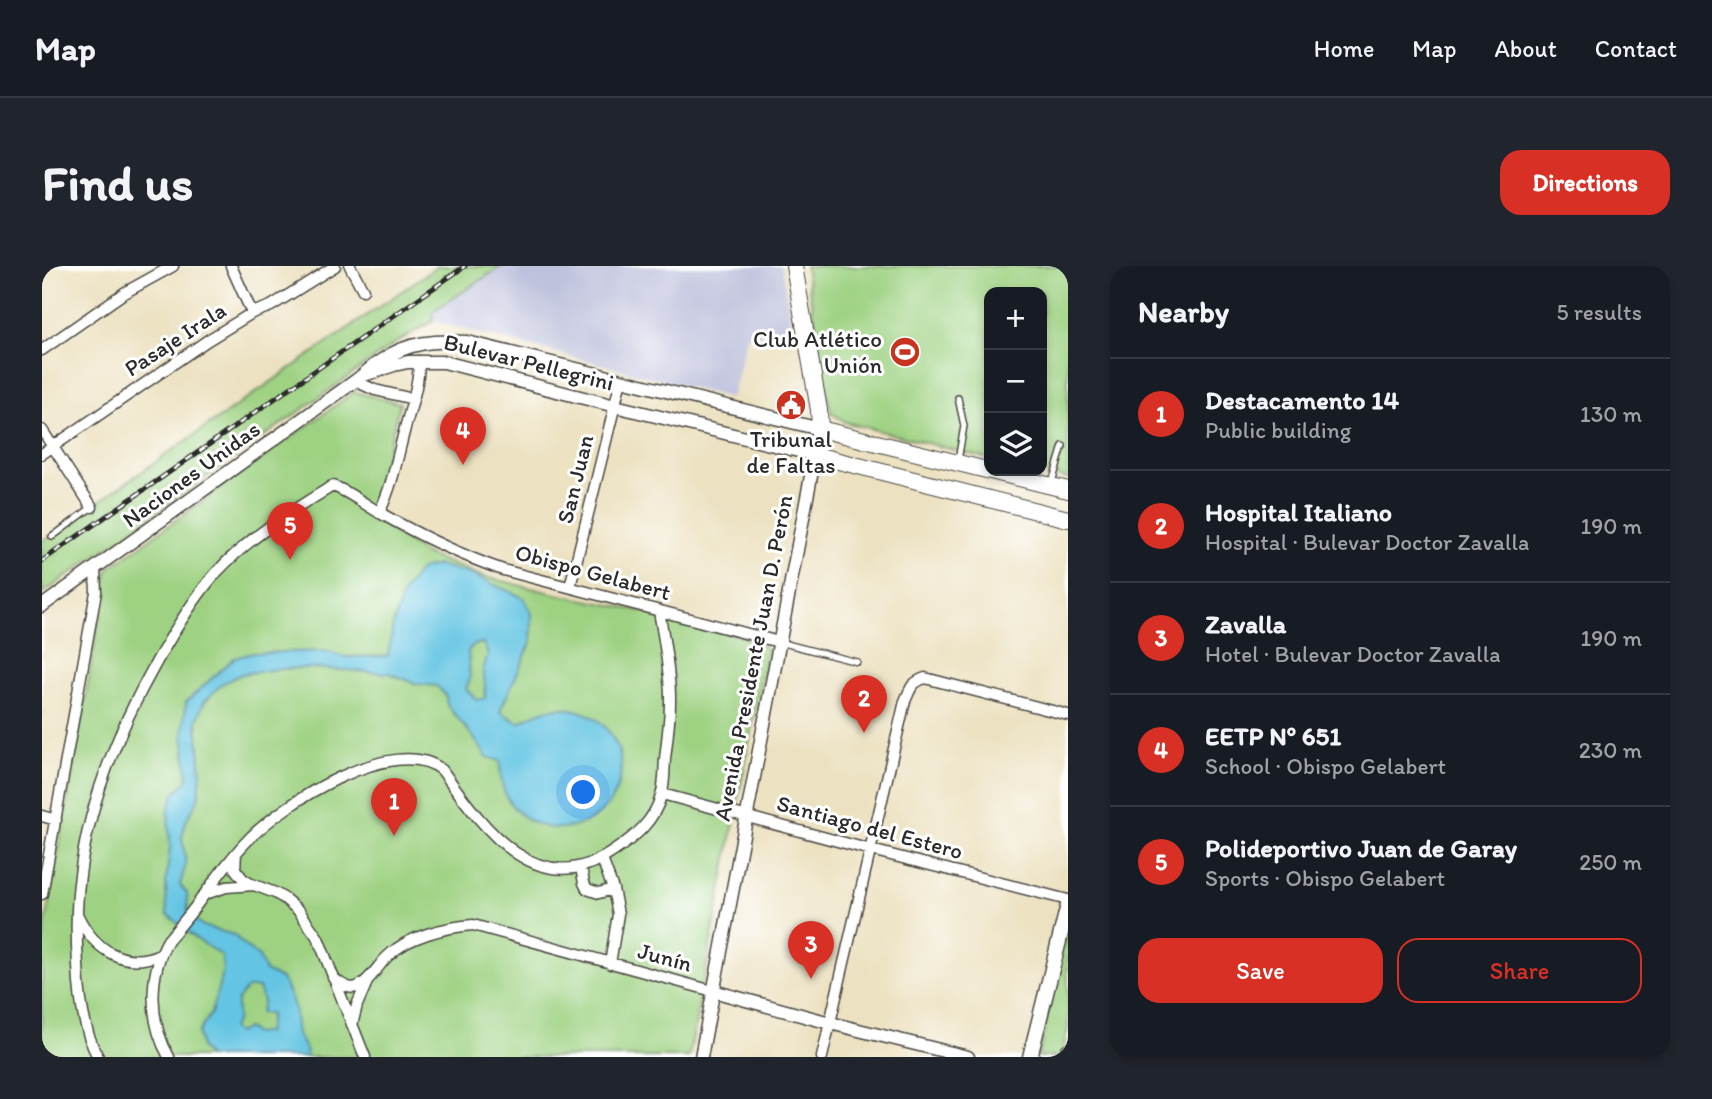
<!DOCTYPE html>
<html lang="en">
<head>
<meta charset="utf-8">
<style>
  body { margin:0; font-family:Itim,sans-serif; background:#20242c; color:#f1f3f6 }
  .controls { position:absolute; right:21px; top:21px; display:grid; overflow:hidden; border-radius:14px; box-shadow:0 4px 10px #0003 }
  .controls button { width:63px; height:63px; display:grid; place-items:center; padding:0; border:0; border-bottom:2px solid #363941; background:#171b24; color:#f1f3f6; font:35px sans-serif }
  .you { position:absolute; left:542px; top:527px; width:24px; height:24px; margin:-18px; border:5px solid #fff; border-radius:50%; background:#1a73e8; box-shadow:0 0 0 10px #1a73e833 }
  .badge { display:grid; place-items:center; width:46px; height:46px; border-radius:50%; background:#d93025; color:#fff; font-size:23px; font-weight:700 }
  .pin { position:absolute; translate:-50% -58px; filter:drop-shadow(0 2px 4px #0008) }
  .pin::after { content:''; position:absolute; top:37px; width:24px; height:21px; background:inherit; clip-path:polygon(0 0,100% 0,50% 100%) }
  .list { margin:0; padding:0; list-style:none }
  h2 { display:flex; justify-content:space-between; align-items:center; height:91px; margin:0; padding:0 28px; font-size:30px }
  h2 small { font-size:23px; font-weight:400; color:#9ea1a6 }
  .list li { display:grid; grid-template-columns:46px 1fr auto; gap:21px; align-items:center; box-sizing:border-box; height:112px; padding:0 28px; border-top:2px solid #363941 }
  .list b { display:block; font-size:26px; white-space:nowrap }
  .list p { margin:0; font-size:23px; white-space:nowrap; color:#9ea1a6 }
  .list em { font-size:23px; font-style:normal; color:#9ea1a6 }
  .actions { display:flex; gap:14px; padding:21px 28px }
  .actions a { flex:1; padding:16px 0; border:2px solid #d93025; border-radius:21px; text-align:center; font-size:24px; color:#d93025 }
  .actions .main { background:#d93025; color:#fff }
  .icon { flex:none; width:38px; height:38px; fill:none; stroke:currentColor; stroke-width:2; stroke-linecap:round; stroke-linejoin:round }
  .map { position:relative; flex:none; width:1026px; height:791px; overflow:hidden; border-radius:21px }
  header { display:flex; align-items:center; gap:42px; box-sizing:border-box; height:98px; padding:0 35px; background:#171b24; border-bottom:2px solid #363941 }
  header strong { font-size:33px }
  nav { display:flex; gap:38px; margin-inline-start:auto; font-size:24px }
  .intro { display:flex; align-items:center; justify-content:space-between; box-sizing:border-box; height:168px; padding:0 42px }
  h1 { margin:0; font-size:49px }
  .button { padding:18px 32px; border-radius:21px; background:#d93025; color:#fff; font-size:24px; font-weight:700 }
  main { display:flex; gap:42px; padding:0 42px }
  aside { flex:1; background:#171b24; border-radius:21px; box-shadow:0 4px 10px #0003 }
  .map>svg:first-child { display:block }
  .industrial { fill:#bfc2dd }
  .green { fill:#9ed282; stroke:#647e56; stroke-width:2 }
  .water { fill:#64c5e3; stroke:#487887; stroke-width:2; fill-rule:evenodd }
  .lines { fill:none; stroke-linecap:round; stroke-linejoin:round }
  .service-casing { stroke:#484641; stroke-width:8 }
  .minor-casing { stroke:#484641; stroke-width:13 }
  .tertiary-casing { stroke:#484641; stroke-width:15 }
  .secondary-casing { stroke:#484641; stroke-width:17 }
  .primary-casing { stroke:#484641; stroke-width:18 }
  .service { stroke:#fff; stroke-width:5 }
  .minor { stroke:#fff; stroke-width:10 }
  .tertiary { stroke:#fff; stroke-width:12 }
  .secondary { stroke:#fff; stroke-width:14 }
  .primary { stroke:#fff; stroke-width:16 }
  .rail-casing { stroke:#2b2b2b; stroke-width:5 }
  .rail { stroke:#fff; stroke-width:2.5; stroke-dasharray:8; stroke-linecap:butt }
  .labels { text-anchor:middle; stroke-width:6; stroke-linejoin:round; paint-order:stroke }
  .street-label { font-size:23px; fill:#2b2b2b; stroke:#fff }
  .poi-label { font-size:23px; fill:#2b2b2b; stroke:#fff; text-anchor:end }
</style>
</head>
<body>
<header>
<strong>Map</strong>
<nav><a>Home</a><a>Map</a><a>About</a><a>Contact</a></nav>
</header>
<div class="intro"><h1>Find us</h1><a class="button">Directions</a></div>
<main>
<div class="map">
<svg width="1026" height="791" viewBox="0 0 1026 791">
  <rect width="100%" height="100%" fill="#fff"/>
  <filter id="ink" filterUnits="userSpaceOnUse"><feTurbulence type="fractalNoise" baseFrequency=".0143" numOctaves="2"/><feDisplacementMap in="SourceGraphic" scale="14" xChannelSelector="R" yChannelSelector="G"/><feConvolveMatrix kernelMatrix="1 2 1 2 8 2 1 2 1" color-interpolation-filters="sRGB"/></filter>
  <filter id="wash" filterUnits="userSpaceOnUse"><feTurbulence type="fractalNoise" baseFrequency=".00686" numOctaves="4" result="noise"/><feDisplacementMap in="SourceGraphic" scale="28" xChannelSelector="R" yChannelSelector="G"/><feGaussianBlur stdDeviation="1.57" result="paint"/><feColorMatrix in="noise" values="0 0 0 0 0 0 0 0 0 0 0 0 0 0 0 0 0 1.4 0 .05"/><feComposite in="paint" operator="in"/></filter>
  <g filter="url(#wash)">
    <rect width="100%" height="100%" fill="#ece1c0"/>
    <path class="industrial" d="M 460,0 L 739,0 L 750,61 L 705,70 L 689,132 L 391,55 L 390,47 Z"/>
    <path class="green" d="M 396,0 L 460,0 L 390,46 L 391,55 L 355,76 L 0,328 L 0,275 Z
      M 763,0 L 1026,0 L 1026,213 L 995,205 L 1000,205 L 1000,26 L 947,26 L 947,193 L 803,156 L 789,146 Z
      M 312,126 L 358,137 L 328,249 L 383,288 L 440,310 L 514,328 L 598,345 L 719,375 L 725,384 L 647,791 L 13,791 L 0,788 L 0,679 L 66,303 Z
      M 1026,658 L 1026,763 L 1019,791 L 996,791 Z"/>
    <path class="water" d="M 396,299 L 431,309 L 482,332 L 490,348 L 489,377 L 458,445 L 477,457 C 501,441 521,437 547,449 C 562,456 572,471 577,486 C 581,500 579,514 573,527 C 553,571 489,575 465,532 C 459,520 458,508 458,495 L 445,491 L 429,468 L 405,439 L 404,430 L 395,420 L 375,418 L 347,407 L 267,402 L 236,403 L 200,408 L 181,417 L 162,436 L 155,455 L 159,509 L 156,533 L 144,555 L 140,571 L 144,598 L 138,619 L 145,627 L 146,648 L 161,660 L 192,669 L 206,683 L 217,691 L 223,705 L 241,714 L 252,740 L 255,768 L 265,786 L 263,791 L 166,791 L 159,783 L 156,767 L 169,747 L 181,706 L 180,690 L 153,672 L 125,648 L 124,617 L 128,581 L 126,547 L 131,530 L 146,513 L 141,466 L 144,436 L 192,392 L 211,387 L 283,385 L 303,391 L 346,390 L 351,359 L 362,325 L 379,303 ZM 441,377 L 446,388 L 441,404 L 443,418 L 443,432 L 435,434 L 424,423 L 428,413 L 426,385 L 431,379 ZM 205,722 L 217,722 L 221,736 L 218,747 L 228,748 L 225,766 L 213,768 L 205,762 L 196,767 L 190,763 L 195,752 L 195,735 Z"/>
  </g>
  <g filter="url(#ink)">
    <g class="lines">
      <g class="service-casing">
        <path id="service" d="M 916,194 L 922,160 L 916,132
          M 1008,216 L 1012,210 L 1021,180
          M 10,271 L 50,241
          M 737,376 L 815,396"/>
      </g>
      <g class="minor-casing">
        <path id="minor" d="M 189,0 L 210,47
          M 308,0 L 321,24
          M 0,84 L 82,27 L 131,0
          M 313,115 L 333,124 L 371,133
          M 0,164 L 50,241
          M 0,188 L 166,74 L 210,47 L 229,40 L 293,0
          M 337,247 C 350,221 355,193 362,166 C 368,143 377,119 377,95
          M 528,321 L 579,114
          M 620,528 L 829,584 L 1026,634
          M 0,550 L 14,554
          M 194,587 L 193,603 L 201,613 L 207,617 L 233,627 L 243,633 L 257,645 L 276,672 L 323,791
          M 560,593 L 571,623 L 576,648 L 568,698
          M 539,601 L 542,617 L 545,623 L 557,627 L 571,623
          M 0,628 L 54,326 L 53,302
          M 163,628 L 184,621 L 212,619
          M 36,650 C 52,683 82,704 118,688
          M 291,712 C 298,717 306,724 315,721 C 328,716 336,699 346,690 C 366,670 404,661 431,659 L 671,725
          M 310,759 L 315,739 L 325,716
          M 56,791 C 41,764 37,729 36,699 C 34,669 34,638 38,609 C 47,535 79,459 115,395 C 132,365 151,333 174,307 C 204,274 246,247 284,224 L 290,220 L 296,222 C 311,229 324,239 338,247 C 377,269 418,289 461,304 L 737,376
          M 127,791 C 107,756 106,709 126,674 C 136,662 147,650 156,637 C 172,616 187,593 206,574 C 240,538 353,466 400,504 C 441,561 494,638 572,585 C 594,570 612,555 619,530 C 623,518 622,504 623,493 C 626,466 630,439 627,413 C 625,390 621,367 617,345
          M 780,791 L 863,435 C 869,422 869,417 883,412 L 1026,449"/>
      </g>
      <g class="tertiary-casing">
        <path id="tertiary" d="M 322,109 L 352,99 L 366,96 L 402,96 L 573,140 L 773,189 L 659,791
          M 0,340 L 313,115 C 322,109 330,100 340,94 C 366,76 394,74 425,76 L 778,163
          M 671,725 L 788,757 L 926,791"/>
      </g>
      <g class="secondary-casing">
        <path id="secondary" d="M 988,791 L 1026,639
          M 1025,791 L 1026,785"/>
      </g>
      <g class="primary-casing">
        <path id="primary" d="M 752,0 L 777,144 L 778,163 L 773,189 L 1026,253
          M 778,163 L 1026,224"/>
      </g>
      <use href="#service" class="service"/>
      <use href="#minor" class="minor"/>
      <use href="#tertiary" class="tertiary"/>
      <use href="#secondary" class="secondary"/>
      <use href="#primary" class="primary"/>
      <g class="rail-casing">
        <path id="rail" d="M 0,295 L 423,0"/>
      </g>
      <use href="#rail" class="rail"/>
    </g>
  </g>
  <defs>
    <g id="stadium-disc" transform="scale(1.575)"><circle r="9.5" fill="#c8321e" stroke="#fff"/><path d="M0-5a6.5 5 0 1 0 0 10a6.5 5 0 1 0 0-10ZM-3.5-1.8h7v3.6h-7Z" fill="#fff"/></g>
    <g id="civic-disc" transform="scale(1.575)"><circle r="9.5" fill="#c8321e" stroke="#fff"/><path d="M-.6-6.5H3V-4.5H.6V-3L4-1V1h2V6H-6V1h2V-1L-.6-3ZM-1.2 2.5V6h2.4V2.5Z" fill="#fff"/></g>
  </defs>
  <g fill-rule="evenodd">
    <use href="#stadium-disc" x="863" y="86"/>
    <use href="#civic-disc" x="749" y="139"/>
  </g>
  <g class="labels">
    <g class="street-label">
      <text transform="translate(133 73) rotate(-33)" y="8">Pasaje Irala</text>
      <text transform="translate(487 96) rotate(14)" y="8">Bulevar Pellegrini</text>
      <text transform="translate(149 208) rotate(-36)" y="8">Naciones Unidas</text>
      <text transform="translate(533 213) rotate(-76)" y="8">San Juan</text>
      <text transform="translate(551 306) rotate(15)" y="8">Obispo Gelabert</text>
      <text transform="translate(711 392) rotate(-79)" y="8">Avenida Presidente Juan D. Perón</text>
      <text transform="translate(828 561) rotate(15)" y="8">Santiago del Estero</text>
      <text transform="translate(623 691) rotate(15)" y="8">Junín</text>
    </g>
    <g class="poi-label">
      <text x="840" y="81">Club Atlético<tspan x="840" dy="26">Unión</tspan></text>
      <text x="749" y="181" text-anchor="middle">Tribunal<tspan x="749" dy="26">de Faltas</tspan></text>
    </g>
  </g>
</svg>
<div class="controls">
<button>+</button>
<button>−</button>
<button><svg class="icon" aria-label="layers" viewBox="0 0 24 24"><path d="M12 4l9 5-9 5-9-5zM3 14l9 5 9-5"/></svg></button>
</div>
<div class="you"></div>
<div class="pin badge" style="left:352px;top:570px">1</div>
<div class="pin badge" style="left:822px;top:467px">2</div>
<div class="pin badge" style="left:769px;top:713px">3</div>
<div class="pin badge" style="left:421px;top:199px">4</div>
<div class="pin badge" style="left:248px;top:294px">5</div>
</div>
<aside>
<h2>Nearby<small>5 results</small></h2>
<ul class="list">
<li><span class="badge">1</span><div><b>Destacamento 14</b><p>Public building</p></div><em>130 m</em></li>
<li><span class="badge">2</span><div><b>Hospital Italiano</b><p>Hospital · Bulevar Doctor Zavalla</p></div><em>190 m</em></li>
<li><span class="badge">3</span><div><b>Zavalla</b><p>Hotel · Bulevar Doctor Zavalla</p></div><em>190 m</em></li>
<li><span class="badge">4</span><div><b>EETP Nº 651</b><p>School · Obispo Gelabert</p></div><em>230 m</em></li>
<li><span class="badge">5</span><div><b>Polideportivo Juan de Garay</b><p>Sports · Obispo Gelabert</p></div><em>250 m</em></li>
</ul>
<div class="actions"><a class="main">Save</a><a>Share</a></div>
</aside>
</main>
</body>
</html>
